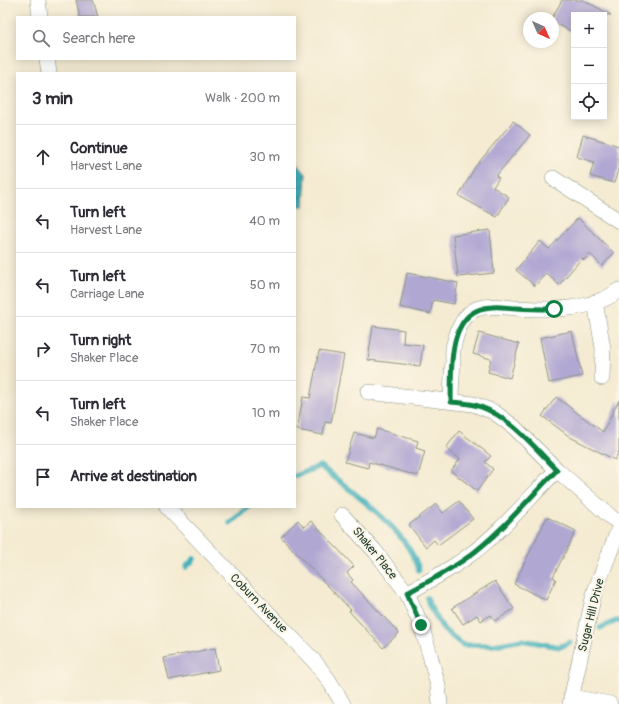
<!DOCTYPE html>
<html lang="en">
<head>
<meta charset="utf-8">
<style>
  body { margin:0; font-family:Pangolin,sans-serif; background:#f7f7f7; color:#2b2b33 }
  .controls { position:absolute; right:12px; top:12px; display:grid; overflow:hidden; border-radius:0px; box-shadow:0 2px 10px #0003 }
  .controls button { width:36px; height:36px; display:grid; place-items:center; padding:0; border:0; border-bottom:1px solid #e1e1e2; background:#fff; color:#2b2b33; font:20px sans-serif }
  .compass { position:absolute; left:523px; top:12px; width:36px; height:36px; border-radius:50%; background:#fff; box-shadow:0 2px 10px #0003; rotate:135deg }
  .stop { position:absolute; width:12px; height:12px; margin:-9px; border:3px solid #0b8043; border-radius:50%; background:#fff }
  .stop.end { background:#0b8043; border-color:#fff; box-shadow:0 1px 4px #0008 }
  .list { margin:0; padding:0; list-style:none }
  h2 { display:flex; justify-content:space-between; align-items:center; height:52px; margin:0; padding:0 16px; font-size:17px }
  h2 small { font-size:13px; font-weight:400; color:#7c7c81 }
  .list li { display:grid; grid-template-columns:26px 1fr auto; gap:12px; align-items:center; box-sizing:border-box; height:64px; padding:0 16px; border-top:1px solid #e1e1e2 }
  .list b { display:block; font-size:15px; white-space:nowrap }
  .list p { margin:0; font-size:13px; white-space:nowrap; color:#7c7c81 }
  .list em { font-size:13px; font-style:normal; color:#7c7c81 }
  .icon { flex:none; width:22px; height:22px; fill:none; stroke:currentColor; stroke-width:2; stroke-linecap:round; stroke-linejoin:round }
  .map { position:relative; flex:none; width:619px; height:704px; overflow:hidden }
  .search { position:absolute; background:#fff; box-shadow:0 2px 10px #0003; left:16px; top:16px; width:280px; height:44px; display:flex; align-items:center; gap:10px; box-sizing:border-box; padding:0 14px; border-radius:0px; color:#7c7c81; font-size:15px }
  .panel { position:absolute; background:#fff; box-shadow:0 2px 10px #0003; left:16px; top:72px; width:280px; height:436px; border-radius:0px }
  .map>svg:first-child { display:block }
  .water { fill:url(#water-waves); stroke:#307778 }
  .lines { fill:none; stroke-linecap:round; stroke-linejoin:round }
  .stream { stroke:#42b1bc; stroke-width:5.5 }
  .building { fill:#b1a7d3 }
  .street-casing { stroke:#8a9483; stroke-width:16 }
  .street { stroke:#fff; stroke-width:15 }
  .route { stroke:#0b8043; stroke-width:5 }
  .labels { text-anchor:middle; stroke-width:4; stroke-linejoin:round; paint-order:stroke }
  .street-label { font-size:12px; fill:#1f3d34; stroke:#fcf5e5 }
</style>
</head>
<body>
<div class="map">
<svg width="619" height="704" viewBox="0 0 619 704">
  <defs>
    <pattern id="water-waves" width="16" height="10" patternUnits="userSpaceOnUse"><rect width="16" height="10" fill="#42b1bc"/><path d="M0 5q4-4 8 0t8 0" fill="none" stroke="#37919a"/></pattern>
  </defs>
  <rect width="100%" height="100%" fill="#fcf5e5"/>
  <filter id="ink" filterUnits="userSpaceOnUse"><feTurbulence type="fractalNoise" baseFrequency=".025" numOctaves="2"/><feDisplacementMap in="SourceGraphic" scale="8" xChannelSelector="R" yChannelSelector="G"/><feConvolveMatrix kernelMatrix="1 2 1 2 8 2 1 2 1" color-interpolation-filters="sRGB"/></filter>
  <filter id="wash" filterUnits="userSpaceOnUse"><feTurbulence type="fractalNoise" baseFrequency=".012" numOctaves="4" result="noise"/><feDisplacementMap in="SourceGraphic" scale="16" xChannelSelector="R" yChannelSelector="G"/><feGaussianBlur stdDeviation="0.9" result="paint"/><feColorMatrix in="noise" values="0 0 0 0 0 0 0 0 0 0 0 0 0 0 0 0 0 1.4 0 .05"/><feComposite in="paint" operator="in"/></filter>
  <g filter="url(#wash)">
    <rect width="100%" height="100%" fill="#f4ebd2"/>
    <path class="water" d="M 295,161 L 306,174 L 304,206 L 295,206 Z"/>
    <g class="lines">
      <path class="stream" d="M 295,476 L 320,466 C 352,492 407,529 419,570
        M 230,523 L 249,507
        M 186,567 L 194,559
        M 427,598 L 429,605 L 444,630 L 463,645 L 494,645 L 522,640 L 560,647 L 570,642
        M 600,628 L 616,621 L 619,621"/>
    </g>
    <g id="blocks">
      <path class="building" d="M 76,0 L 93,0 L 98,17 L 80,17 Z
        M 562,0 L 583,0 L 611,15 L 574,15 L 574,33 L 553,22 L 552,18 Z
        M 513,121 L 530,135 L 496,176 L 499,178 L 493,187 L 509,197 L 497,217 L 459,196 L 475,167 Z
        M 583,135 L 619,146 L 619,167 L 614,183 L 590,176 L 594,162 L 577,157 Z
        M 578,218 L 614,253 L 602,266 L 590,254 L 584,260 L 582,258 L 559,285 L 546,273 L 535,286 L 516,270 L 540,241 L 549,249 Z
        M 490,230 L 494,273 L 458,277 L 453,235 Z
        M 407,273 L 458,283 L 454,304 L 433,300 L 430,314 L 400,307 Z
        M 373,326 L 404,330 L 403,343 L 423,345 L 420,366 L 368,360 Z
        M 572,331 L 582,376 L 549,383 L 540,338 Z
        M 479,333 L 519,344 L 510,378 L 488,372 L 491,359 L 473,354 Z
        M 319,351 L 344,355 L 331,423 L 325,422 L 323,435 L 297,430 L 303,397 L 310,398 Z
        M 556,397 L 603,432 L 619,400 L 619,451 L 615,460 L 570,437 L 542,416 Z
        M 377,429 L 418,441 L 416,448 L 425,451 L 418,476 L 369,462 L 368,468 L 345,462 L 354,433 L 374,438 Z
        M 459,431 L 491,456 L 485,462 L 493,469 L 477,491 L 451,471 L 460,459 L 446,448 Z
        M 459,501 L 473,519 L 438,545 L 434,540 L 426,547 L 409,525 L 436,504 L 443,513 Z
        M 547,517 L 576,531 L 553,577 L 556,579 L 546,600 L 514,584 Z
        M 298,520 L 304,527 L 311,521 L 354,566 L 347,573 L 353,580 L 351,582 L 399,633 L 383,648 L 349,611 L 351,610 L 281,537 Z
        M 495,581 L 514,609 L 495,621 L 491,615 L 481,621 L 477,615 L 463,624 L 452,608 Z
        M 215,648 L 219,670 L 169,680 L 164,658 Z"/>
    </g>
  </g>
  <g filter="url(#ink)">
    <use href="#blocks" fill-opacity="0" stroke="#8a9483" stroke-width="1"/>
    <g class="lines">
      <g class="street-casing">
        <path id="street" d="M 38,0 L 40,17
          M 47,59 L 49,73
          M 553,178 L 619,221
          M 595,302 L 603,348 L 602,378
          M 368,392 L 473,404 L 494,412 L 514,427 L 557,470 L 612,518 L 619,522
          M 451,402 C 451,389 452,375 453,362 C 453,356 452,349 454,344 C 457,331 463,315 476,309 C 488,304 504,307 516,308 C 549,310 591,312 619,290
          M 167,507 L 315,662 L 328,679 L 343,704
          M 342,515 L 375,551 L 407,593 L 421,625 L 430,655 L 438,686 L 440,704
          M 407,593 C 427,582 448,571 467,557 C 501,533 528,499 557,470
          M 571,697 L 610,704
          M 570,704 L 594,594 L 619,528"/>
      </g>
      <use href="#street" class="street"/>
    </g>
  </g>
  <g class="lines" filter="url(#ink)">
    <path class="route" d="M 421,625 L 407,593 C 428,582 448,571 468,557 C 501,533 528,499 557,470 C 536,449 510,417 481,407 C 471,403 461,403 451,402 C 452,369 446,309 492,307 C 500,306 509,308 517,308 C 529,309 541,309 554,309"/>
  </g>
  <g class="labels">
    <g class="street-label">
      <text transform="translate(375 553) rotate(51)" y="4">Shaker Place</text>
      <text transform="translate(259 603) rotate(46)" y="4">Coburn Avenue</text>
      <text transform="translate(591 615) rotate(-76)" y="4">Sugar Hill Drive</text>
    </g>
  </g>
</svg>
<div class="controls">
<button>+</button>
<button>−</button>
<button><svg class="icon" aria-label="locate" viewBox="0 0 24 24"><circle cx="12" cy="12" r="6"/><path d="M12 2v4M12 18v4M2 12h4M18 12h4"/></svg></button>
</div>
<svg class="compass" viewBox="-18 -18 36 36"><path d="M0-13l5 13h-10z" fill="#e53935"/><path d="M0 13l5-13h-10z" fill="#7c7c81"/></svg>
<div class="stop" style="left:554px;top:309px"></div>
<div class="stop end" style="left:421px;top:625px"></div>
<div class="search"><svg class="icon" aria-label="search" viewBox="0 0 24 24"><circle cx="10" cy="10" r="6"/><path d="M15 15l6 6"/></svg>Search here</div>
<section class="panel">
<h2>3 min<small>Walk · 200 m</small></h2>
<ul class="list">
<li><svg class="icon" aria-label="ahead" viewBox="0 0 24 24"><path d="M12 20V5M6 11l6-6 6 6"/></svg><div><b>Continue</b><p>Harvest Lane</p></div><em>30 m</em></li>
<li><svg class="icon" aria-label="left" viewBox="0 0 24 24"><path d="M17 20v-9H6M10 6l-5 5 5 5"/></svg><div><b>Turn left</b><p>Harvest Lane</p></div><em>40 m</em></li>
<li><svg class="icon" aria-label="left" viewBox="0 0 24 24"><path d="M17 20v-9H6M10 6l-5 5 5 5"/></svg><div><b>Turn left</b><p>Carriage Lane</p></div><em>50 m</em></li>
<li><svg class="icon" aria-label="right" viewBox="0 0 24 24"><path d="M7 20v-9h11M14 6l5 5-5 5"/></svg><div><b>Turn right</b><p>Shaker Place</p></div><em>70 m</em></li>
<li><svg class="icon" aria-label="left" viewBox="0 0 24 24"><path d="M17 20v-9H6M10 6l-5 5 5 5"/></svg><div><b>Turn left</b><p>Shaker Place</p></div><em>10 m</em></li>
<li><svg class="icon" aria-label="arrive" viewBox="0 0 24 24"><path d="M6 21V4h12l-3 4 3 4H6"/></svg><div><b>Arrive at destination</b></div></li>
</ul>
</section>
</div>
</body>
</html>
